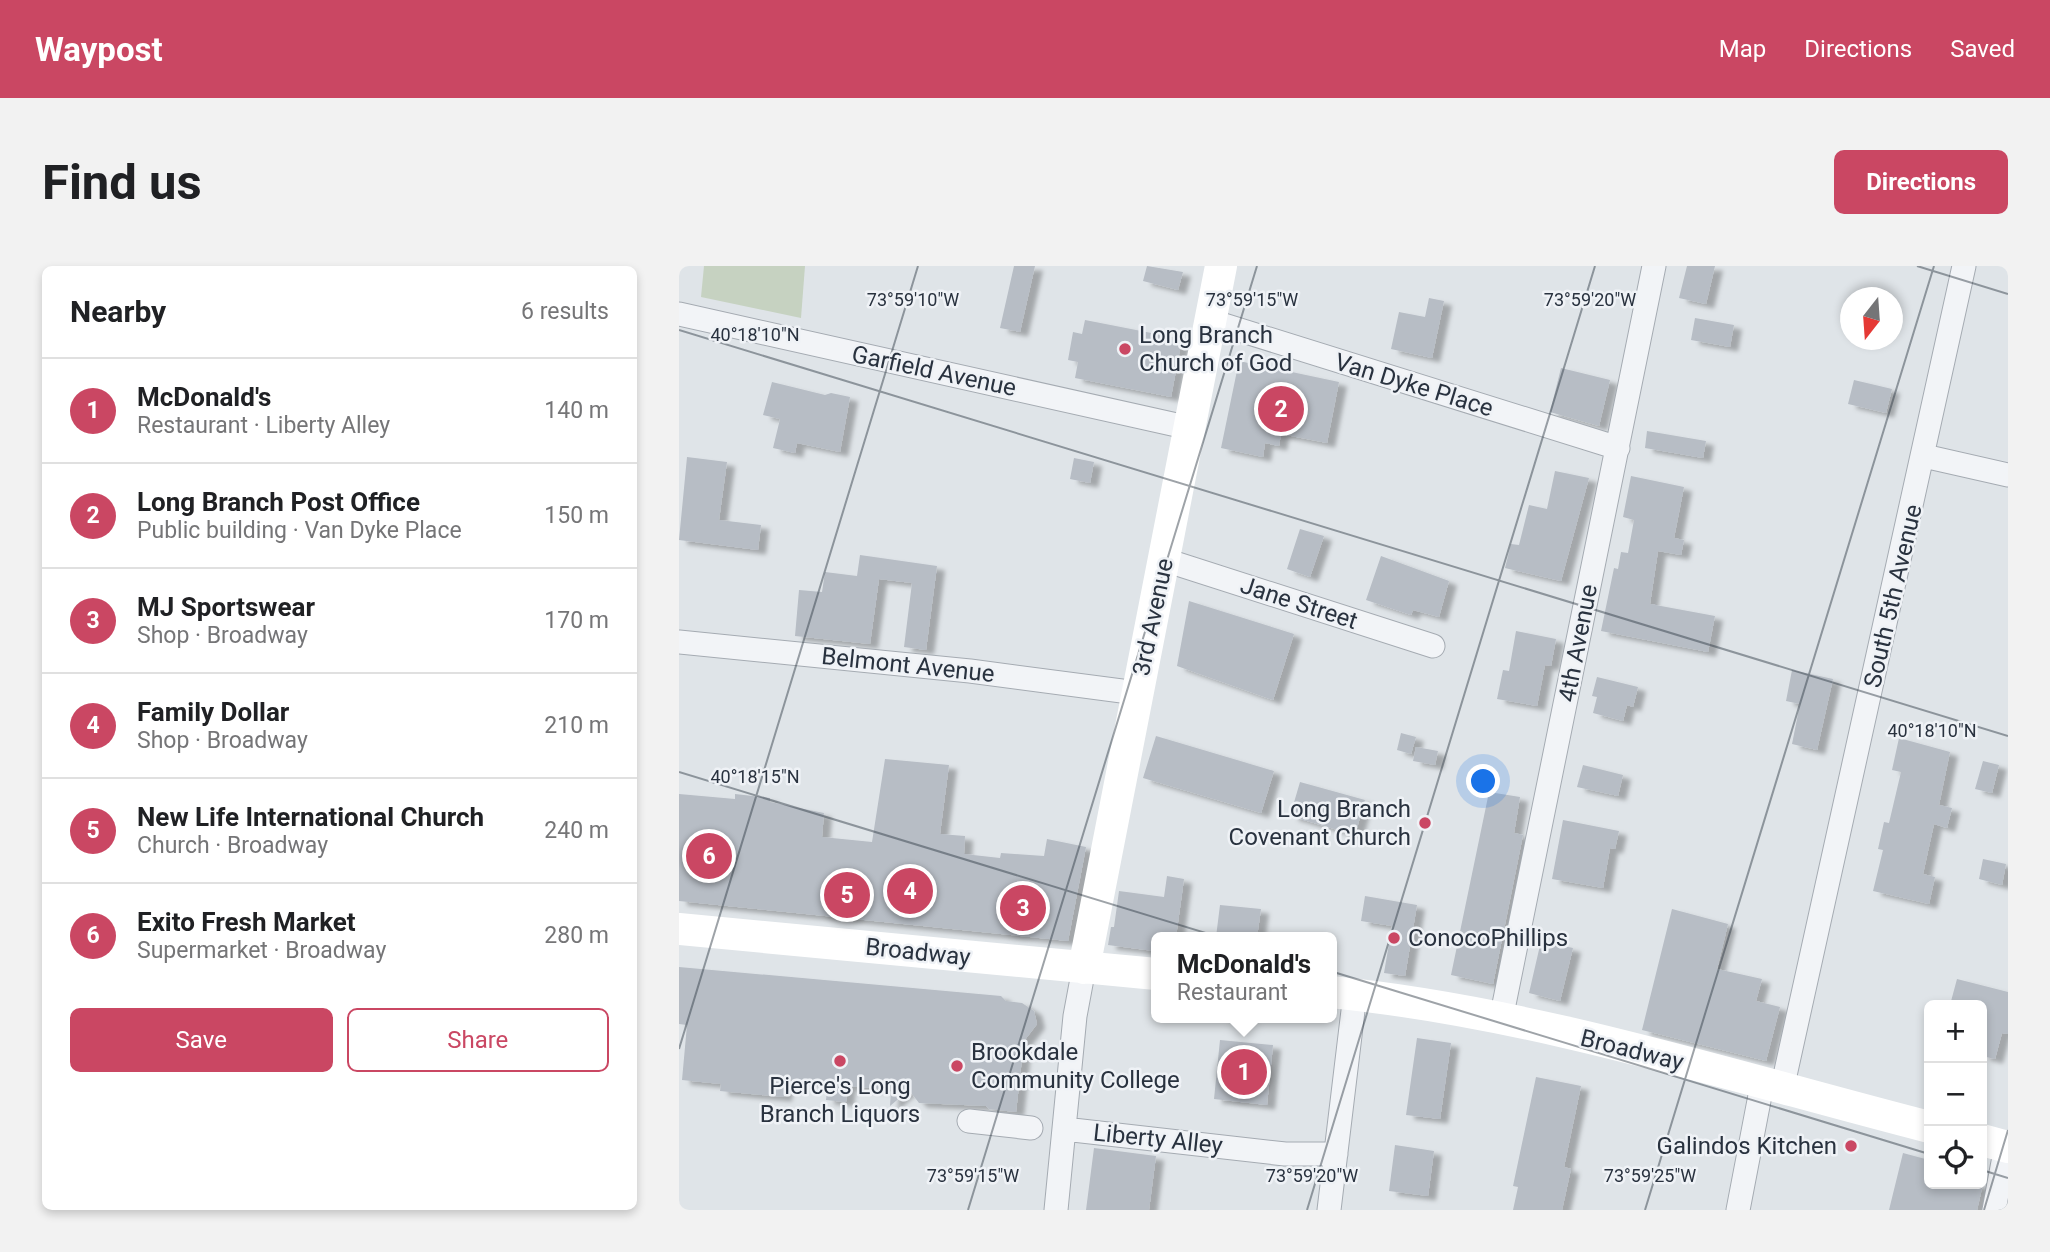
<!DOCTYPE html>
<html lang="en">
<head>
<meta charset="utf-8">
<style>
  body { margin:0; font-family:Roboto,sans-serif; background:#f2f2f2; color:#202124 }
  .controls { position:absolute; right:21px; bottom:21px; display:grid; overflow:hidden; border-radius:10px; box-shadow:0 4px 10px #0003 }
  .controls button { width:63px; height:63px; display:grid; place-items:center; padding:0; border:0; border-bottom:2px solid #e0e0e0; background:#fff; color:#202124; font:35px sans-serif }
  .compass { position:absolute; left:1161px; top:21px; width:63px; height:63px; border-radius:50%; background:#fff; box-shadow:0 4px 10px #0003; rotate:197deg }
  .you { position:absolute; left:805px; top:516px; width:24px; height:24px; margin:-18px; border:5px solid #fff; border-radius:50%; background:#1a73e8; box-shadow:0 0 0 10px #1a73e833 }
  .badge { display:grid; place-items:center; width:46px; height:46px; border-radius:50%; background:#ca4763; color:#fff; font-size:23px; font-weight:700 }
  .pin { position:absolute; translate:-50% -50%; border:4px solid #fff; box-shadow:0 2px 7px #0006 }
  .popup { position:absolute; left:472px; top:666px; width:186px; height:91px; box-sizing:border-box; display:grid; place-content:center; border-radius:10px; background:#fff; filter:drop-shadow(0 2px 5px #0005); font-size:23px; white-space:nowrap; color:#757577 }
  .popup b { font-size:26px; color:#202124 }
  .popup::after { content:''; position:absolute; left:50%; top:100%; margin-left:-14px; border:14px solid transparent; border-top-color:#fff }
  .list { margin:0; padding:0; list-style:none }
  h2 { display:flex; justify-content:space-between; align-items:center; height:91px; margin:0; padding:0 28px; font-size:30px }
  h2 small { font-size:23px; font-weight:400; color:#757577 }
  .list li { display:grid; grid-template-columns:46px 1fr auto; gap:21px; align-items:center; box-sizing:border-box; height:105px; padding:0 28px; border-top:2px solid #e0e0e0 }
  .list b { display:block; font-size:26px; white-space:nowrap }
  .list p { margin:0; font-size:23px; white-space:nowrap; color:#757577 }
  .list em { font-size:23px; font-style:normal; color:#757577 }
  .actions { display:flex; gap:14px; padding:21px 28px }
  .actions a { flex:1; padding:16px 0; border:2px solid #ca4763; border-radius:10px; text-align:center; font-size:24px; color:#ca4763 }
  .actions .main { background:#ca4763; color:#fff }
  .icon { flex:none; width:38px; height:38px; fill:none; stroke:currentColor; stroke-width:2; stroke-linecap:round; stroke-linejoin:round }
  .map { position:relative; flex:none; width:1329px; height:944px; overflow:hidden; border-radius:10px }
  header { display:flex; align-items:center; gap:42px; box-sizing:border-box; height:98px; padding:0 35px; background:#ca4763; color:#fff }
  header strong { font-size:33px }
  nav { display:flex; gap:38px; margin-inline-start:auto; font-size:24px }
  .intro { display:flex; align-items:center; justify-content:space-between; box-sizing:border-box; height:168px; padding:0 42px }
  h1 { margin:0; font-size:49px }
  .button { padding:18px 32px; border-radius:10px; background:#ca4763; color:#fff; font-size:24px; font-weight:700 }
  main { display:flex; gap:42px; padding:0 42px }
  aside { flex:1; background:#fff; border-radius:10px; box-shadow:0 4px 10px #0003 }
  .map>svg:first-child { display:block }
  .green { fill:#c6d2c1 }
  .building { fill:#b7bdc5; filter:url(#shadow) }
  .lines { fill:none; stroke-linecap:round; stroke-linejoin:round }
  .street-casing { stroke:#a5abb2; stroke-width:25 }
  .street { stroke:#f2f4f7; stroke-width:23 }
  .secondary { stroke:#fff; stroke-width:32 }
  .ticks { fill:none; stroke:#29323f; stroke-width:2; stroke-opacity:0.45 }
  .poi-dot { fill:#ca4763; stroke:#eff2f6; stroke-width:2.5 }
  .labels { text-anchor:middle; stroke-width:5; stroke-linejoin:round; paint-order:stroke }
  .poi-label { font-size:24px; fill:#29323f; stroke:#eff2f6; text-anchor:start }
  .street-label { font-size:24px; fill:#29323f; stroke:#eff2f6 }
  .ticks-label { font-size:18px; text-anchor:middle; fill:#29323f; stroke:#eff2f6; stroke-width:5; stroke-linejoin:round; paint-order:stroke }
</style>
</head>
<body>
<header>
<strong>Waypost</strong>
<nav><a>Map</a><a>Directions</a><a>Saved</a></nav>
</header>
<div class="intro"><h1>Find us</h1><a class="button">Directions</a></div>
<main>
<aside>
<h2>Nearby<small>6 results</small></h2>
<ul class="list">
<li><span class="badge">1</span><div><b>McDonald's</b><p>Restaurant · Liberty Alley</p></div><em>140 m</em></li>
<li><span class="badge">2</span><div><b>Long Branch Post Office</b><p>Public building · Van Dyke Place</p></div><em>150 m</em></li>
<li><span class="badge">3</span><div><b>MJ Sportswear</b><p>Shop · Broadway</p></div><em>170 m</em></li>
<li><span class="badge">4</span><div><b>Family Dollar</b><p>Shop · Broadway</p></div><em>210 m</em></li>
<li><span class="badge">5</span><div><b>New Life International Church</b><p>Church · Broadway</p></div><em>240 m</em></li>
<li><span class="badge">6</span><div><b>Exito Fresh Market</b><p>Supermarket · Broadway</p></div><em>280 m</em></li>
</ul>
<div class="actions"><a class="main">Save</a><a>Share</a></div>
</aside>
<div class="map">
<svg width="1329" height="944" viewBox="0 0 1329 944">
  <defs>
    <filter id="shadow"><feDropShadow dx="8" dy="4.5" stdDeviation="2" flood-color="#0004"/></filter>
  </defs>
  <rect width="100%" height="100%" fill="#dfe4e8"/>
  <path class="green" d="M 25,0 L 126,0 L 122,52 L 22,31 Z"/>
  <path class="building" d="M 335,0 L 356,0 L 341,66 L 321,62 Z
    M 468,0 L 504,6 L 499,24 L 464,15 Z
    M 1008,0 L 1036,0 L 1027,38 L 1000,32 Z
    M 750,32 L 765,35 L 753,92 L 712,83 L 720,46 L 746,51 Z
    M 1016,52 L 1055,59 L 1051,81 L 1012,74 Z
    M 406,54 L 503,73 L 492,131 L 396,112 L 399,96 L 389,94 L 394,66 L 403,68 Z
    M 560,95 L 660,116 L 648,177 L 602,168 L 600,180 L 586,177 L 584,191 L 542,182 Z
    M 882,102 L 931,114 L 920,160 L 871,146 Z
    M 1175,114 L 1213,123 L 1207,147 L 1169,138 Z
    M 93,116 L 146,129 L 152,127 L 171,131 L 161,186 L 118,177 L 116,187 L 94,182 L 101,153 L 84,149 Z
    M 968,165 L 1027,175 L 1024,192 L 966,182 Z
    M 8,191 L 48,196 L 40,254 L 82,259 L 79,284 L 0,274 Z
    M 395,192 L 415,196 L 411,217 L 391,213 Z
    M 876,205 L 910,212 L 882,315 L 826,302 L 832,278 L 840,279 L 850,239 L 868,243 Z
    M 952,210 L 1005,221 L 995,272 L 1005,274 L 1002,289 L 979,285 L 971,338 L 1036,350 L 1029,386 L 922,365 L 935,302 L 939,303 L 942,286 L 949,287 L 955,254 L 944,251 Z
    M 621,263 L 645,270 L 631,311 L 608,303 Z
    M 181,289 L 258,300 L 247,384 L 225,381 L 233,317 L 200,313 L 191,378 L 116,370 L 120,324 L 143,326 L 146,306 L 178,310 Z
    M 702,290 L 770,315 L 760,351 L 734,344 L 732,349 L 687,334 Z
    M 510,335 L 615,368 L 594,434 L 498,400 Z
    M 837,365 L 877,373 L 872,400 L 866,399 L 858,440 L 818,433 L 824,404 L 830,405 Z
    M 1113,404 L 1154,413 L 1138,484 L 1113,478 L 1121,438 L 1107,435 Z
    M 918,411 L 959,421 L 954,441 L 948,439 L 944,455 L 914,447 L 918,431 L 913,430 Z
    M 722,467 L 737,471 L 732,488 L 718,484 Z
    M 477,470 L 595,505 L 582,547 L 464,512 Z
    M 1220,472 L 1271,486 L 1260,539 L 1273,542 L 1268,562 L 1255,558 L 1244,608 L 1256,611 L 1250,638 L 1194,625 L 1204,584 L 1199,583 L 1205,556 L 1210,557 L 1222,506 L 1213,504 Z
    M 737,481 L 759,485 L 756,499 L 734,495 Z
    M 206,493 L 270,499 L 261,568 L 286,570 L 285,588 L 321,592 L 322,587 L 365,590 L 368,573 L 407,581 L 389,675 L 0,635 L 0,528 L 56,533 L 56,528 L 91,532 L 91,536 L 145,547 L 143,571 L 193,576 Z
    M 1304,495 L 1320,499 L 1313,527 L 1296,523 Z
    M 904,499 L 944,509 L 939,530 L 898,521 Z
    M 621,516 L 686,534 L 676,569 L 611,550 Z
    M 810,526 L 841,531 L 835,567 L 844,569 L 814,718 L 772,709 Z
    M 884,554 L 940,565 L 936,583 L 931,582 L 924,622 L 873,613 Z
    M 1304,593 L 1327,598 L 1323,619 L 1300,613 Z
    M 488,610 L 505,613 L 497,671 L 478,671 L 475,685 L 429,679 L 432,661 L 435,661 L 440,625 L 485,631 Z
    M 686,630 L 738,639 L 726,710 L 705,707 L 713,660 L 682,655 Z
    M 541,639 L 582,643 L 578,671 L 537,671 Z
    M 993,643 L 1049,658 L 1038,703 L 1083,713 L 1077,735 L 1101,741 L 1087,795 L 963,764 Z
    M 862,675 L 894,682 L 881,735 L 850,727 Z
    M 0,701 L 322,730 L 327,735 L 343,737 L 355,745 L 358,758 L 345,775 L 337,846 L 310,843 L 307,840 L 240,837 L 230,824 L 211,840 L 212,824 L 169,820 L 167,836 L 147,834 L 149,817 L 107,813 L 105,831 L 41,825 L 42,818 L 3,814 L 8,759 L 0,758 Z
    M 1278,713 L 1329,726 L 1329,768 L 1323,767 L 1316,793 L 1303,790 L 1303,739 L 1271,739 Z
    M 738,772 L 772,777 L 761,853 L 727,849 Z
    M 541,774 L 594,779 L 588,839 L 535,833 Z
    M 857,811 L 902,820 L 885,901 L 892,903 L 883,944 L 834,944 L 839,921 L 834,920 Z
    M 716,879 L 755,885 L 749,930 L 710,925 Z
    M 415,882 L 477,890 L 470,944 L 407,944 Z
    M 1224,887 L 1250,894 L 1250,918 L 1304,918 L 1298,944 L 1210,944 Z"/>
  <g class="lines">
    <g class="street-casing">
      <path id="street" d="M 0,48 L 511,162
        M 532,55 L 939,182
        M 1245,190 L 1329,209
        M 486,294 L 754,380
        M 0,376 L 291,405 L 458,427
        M 822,753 L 975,0
        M 1103,823 L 1285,0
        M 290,855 L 352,862
        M 385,863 L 606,888 L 657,888
        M 377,944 L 396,750 L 405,702
        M 650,944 L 676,728
        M 1059,944 L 1083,819
        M 1315,944 L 1327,880"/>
    </g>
    <use href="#street" class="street"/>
    <path class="secondary" d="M 0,663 L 477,708
      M 405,702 L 542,0
      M 652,726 C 854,746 1055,811 1250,861
      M 1303,874 L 1329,881"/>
  </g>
  <path class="ticks" d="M 1238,0 L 1329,28M 0,64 L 1329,470M 0,506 L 1250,888M 0,783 L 239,0M 1303,904 L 1329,912M 289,944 L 578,0M 628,944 L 916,0M 966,944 L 1255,0M 1305,944 L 1329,864"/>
  <g class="poi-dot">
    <circle cx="446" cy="83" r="7"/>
    <circle cx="746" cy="557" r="7"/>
    <circle cx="715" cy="672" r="7"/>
    <circle cx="161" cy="795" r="7"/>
    <circle cx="278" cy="800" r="7"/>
    <circle cx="1172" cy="880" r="7"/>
  </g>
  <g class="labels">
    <g class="poi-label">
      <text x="460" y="77">Long Branch<tspan x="460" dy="28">Church of God</tspan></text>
      <text x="732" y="551" text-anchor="end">Long Branch<tspan x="732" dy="28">Covenant Church</tspan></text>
      <text x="729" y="680">ConocoPhillips</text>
      <text x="292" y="794">Brookdale<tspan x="292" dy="28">Community College</tspan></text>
      <text x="161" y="828" text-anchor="middle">Pierce's Long<tspan x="161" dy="28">Branch Liquors</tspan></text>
      <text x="1158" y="888" text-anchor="end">Galindos Kitchen</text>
    </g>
    <g class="street-label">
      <text transform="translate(255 105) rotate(12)" y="8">Garfield Avenue</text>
      <text transform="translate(735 119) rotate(17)" y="8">Van Dyke Place</text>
      <text transform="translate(1214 330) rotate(-77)" y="8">South 5th Avenue</text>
      <text transform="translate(620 337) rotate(18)" y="8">Jane Street</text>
      <text transform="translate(474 351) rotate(-78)" y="8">3rd Avenue</text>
      <text transform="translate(899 377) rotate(-79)" y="8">4th Avenue</text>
      <text transform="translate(229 399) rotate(6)" y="8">Belmont Avenue</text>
      <text transform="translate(239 686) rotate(6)" y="8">Broadway</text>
      <text transform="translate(953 784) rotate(14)" y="8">Broadway</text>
      <text transform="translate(479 873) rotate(6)" y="8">Liberty Alley</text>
    </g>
  </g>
  <g class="ticks-label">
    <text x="234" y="40">73°59'10"W</text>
    <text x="573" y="40">73°59'15"W</text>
    <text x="911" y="40">73°59'20"W</text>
    <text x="76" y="75">40°18'10"N</text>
    <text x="1253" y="471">40°18'10"N</text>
    <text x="76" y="517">40°18'15"N</text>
    <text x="294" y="916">73°59'15"W</text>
    <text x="633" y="916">73°59'20"W</text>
    <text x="971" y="916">73°59'25"W</text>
  </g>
</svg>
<div class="controls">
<button>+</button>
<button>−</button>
<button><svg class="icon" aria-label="locate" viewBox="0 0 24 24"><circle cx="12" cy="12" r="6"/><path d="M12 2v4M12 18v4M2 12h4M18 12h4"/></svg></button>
</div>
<svg class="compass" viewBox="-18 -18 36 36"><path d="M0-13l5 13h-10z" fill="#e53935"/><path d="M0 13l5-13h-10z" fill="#757577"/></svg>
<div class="you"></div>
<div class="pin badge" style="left:565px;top:806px">1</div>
<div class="popup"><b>McDonald's</b>Restaurant</div>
<div class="pin badge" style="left:602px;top:143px">2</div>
<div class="pin badge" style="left:344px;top:642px">3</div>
<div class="pin badge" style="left:231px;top:625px">4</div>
<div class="pin badge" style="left:168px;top:629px">5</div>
<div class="pin badge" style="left:30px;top:590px">6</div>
</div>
</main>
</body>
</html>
